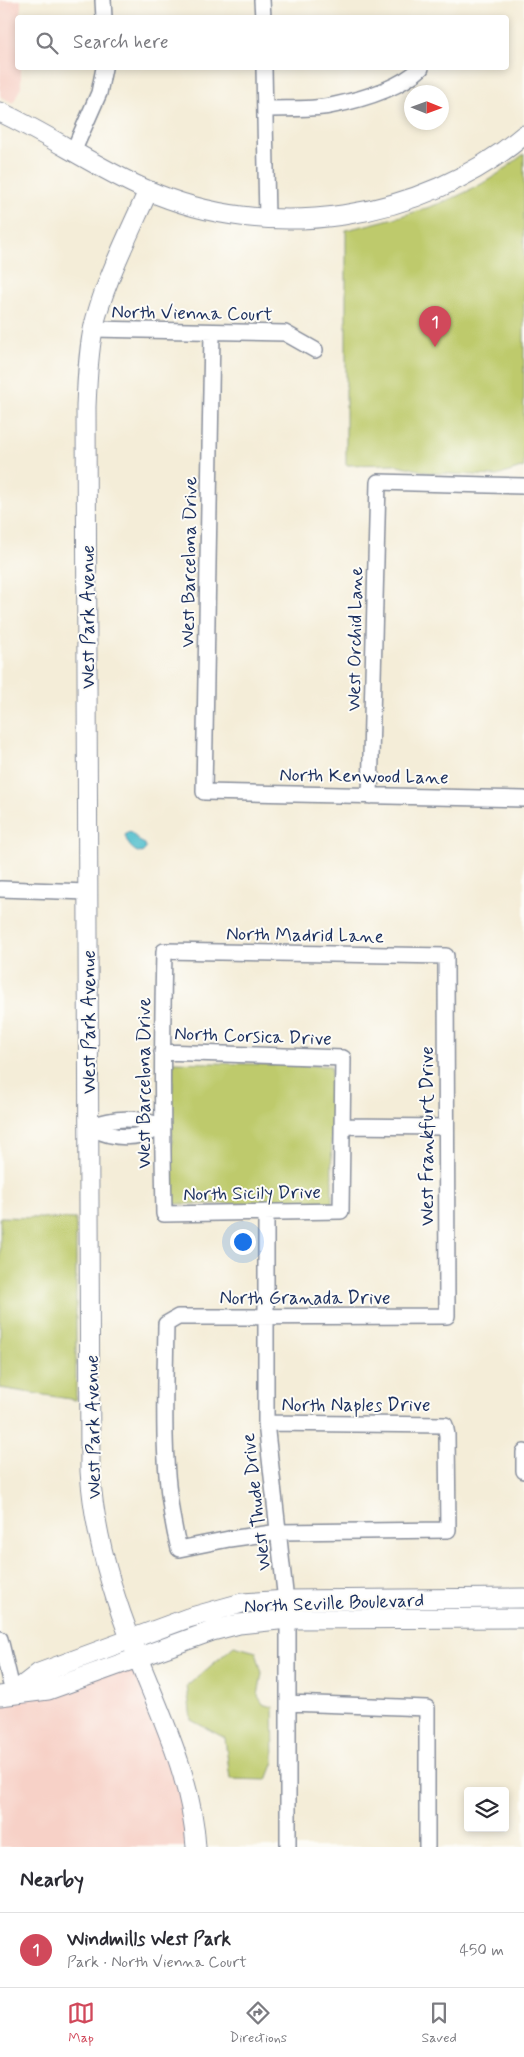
<!DOCTYPE html>
<html lang="en">
<head>
<meta charset="utf-8">
<style>
  body { margin:0; font-family:Mynerve,sans-serif; background:#f2f2f3; color:#2b2b33 }
  .controls { position:absolute; right:15px; bottom:15px; display:grid; overflow:hidden; border-radius:5px; box-shadow:0 2px 8px #0003 }
  .controls button { width:45px; height:45px; display:grid; place-items:center; padding:0; border:0; border-bottom:1px solid #e1e1e2; background:#fff; color:#2b2b33; font:25px sans-serif }
  .compass { position:absolute; left:404px; top:85px; width:45px; height:45px; border-radius:50%; background:#fff; box-shadow:0 2px 8px #0003; rotate:91deg }
  .you { position:absolute; left:242px; top:1241px; width:18px; height:18px; margin:-12px; border:4px solid #fff; border-radius:50%; background:#1a73e8; box-shadow:0 0 0 8px #1a73e833 }
  .badge { display:grid; place-items:center; width:32px; height:32px; border-radius:50%; background:#d1495b; color:#fff; font-size:16px; font-weight:700 }
  .pin { position:absolute; translate:-50% -41px; filter:drop-shadow(0 1px 2px #0008) }
  .pin::after { content:''; position:absolute; top:26px; width:18px; height:15px; background:inherit; clip-path:polygon(0 0,100% 0,50% 100%) }
  .list { margin:0; padding:0; list-style:none }
  h2 { display:flex; justify-content:space-between; align-items:center; height:65px; margin:0; padding:0 20px; font-size:21px }
  h2 small { font-size:16px; font-weight:400; color:#7c7c81 }
  .list li { display:grid; grid-template-columns:32px 1fr auto; gap:15px; align-items:center; box-sizing:border-box; height:75px; padding:0 20px; border-top:1px solid #e1e1e2 }
  .list b { display:block; font-size:19px; white-space:nowrap }
  .list p { margin:0; font-size:16px; white-space:nowrap; color:#7c7c81 }
  .list em { font-size:16px; font-style:normal; color:#7c7c81 }
  .icon { flex:none; width:28px; height:28px; fill:none; stroke:currentColor; stroke-width:2; stroke-linecap:round; stroke-linejoin:round }
  .map { position:relative; flex:none; width:524px; height:1847px; overflow:hidden }
  .search { position:absolute; background:#fff; box-shadow:0 2px 8px #0003; left:15px; right:15px; top:15px; height:55px; display:flex; align-items:center; gap:12px; box-sizing:border-box; padding:0 18px; border-radius:5px; color:#7c7c81; font-size:19px }
  .sheet { height:140px; background:#fff }
  nav { display:flex; justify-content:space-around; align-items:center; box-sizing:border-box; height:70px; border-top:1px solid #e1e1e2; background:#fff; font-size:14px; color:#7c7c81 }
  nav a { display:grid; justify-items:center; gap:2px }
  nav .on { color:#d1495b }
  .map>svg:first-child { display:block }
  .built { fill:#f7d1c7 }
  .green { fill:#beca6c; stroke:#6c7c65 }
  .water { fill:#54c0cd; stroke:#387896 }
  .lines { fill:none; stroke-linecap:round; stroke-linejoin:round }
  .minor-casing { stroke:#888e9b; stroke-width:18 }
  .tertiary-casing { stroke:#888e9b; stroke-width:21 }
  .minor { stroke:#fff; stroke-width:15 }
  .tertiary { stroke:#fff; stroke-width:19 }
  .labels { text-anchor:middle; stroke-width:4; stroke-linejoin:round; paint-order:stroke }
  .street-label { font-size:19px; fill:#1b2f5e; stroke:#fdfcf7 }
</style>
</head>
<body>
<div class="map">
<svg width="524" height="1847" viewBox="0 0 524 1847">
  <rect width="100%" height="100%" fill="#fdfcf7"/>
  <filter id="ink" filterUnits="userSpaceOnUse"><feTurbulence type="fractalNoise" baseFrequency=".02" numOctaves="2"/><feDisplacementMap in="SourceGraphic" scale="10" xChannelSelector="R" yChannelSelector="G"/><feConvolveMatrix kernelMatrix="1 2 1 2 8 2 1 2 1" color-interpolation-filters="sRGB"/></filter>
  <filter id="wash" filterUnits="userSpaceOnUse"><feTurbulence type="fractalNoise" baseFrequency=".0096" numOctaves="4" result="noise"/><feDisplacementMap in="SourceGraphic" scale="20" xChannelSelector="R" yChannelSelector="G"/><feGaussianBlur stdDeviation="1.12" result="paint"/><feColorMatrix in="noise" values="0 0 0 0 0 0 0 0 0 0 0 0 0 0 0 0 0 1.4 0 .05"/><feComposite in="paint" operator="in"/></filter>
  <g filter="url(#wash)">
    <rect width="100%" height="100%" fill="#f4edd8"/>
    <path class="built" d="M 0,0 L 21,0 L 21,17 L 18,18 L 18,68 L 21,68 L 21,87 L 13,103 L 0,96 Z
      M 139,1657 L 196,1847 L 0,1847 L 0,1696 Z"/>
    <path class="green" d="M 524,154 L 524,467 L 497,476 L 430,473 L 394,464 L 346,465 L 346,230 C 396,218 446,206 490,179 C 502,172 513,162 524,154 Z
      M 173,1062 L 331,1066 L 332,1204 L 171,1204 Z
      M 0,1217 L 76,1219 L 76,1400 L 0,1388 Z
      M 234,1646 L 256,1652 L 262,1673 L 258,1696 L 263,1704 L 273,1707 L 274,1762 L 267,1780 L 230,1779 L 225,1738 L 191,1720 L 187,1686 Z"/>
    <path class="water" d="M 130,831 L 139,841 L 145,844 L 146,849 L 142,853 C 132,852 127,843 125,835 Z"/>
  </g>
  <g filter="url(#ink)">
    <g class="lines">
      <g class="minor-casing">
        <path id="minor" d="M 103,0 L 104,18
          M 262,0 L 263,18
          M 264,68 L 267,219
          M 265,109 C 286,108 309,110 330,106 C 360,100 399,89 421,68
          M 73,152 L 99,93 L 104,68
          M 93,329 L 285,333 L 315,350
          M 212,333 L 204,792 L 524,799
          M 370,796 L 378,482 L 524,486
          M 0,889 L 88,892
          M 162,1052 L 343,1058 L 341,1211 L 164,1214 C 162,1126 162,1039 164,951 L 446,956 L 447,1316 L 178,1317 L 166,1324 C 165,1400 160,1475 179,1549 L 229,1539 L 279,1532 L 448,1530 L 447,1435 L 445,1425 L 266,1423
          M 342,1126 L 446,1127
          M 88,1127 C 116,1140 135,1140 163,1127
          M 88,1127 C 115,1117 136,1116 163,1127
          M 266,1212 L 266,1423 L 288,1619 L 288,1847
          M 524,1452 L 524,1471
          M 0,1639 L 13,1693
          M 288,1703 L 427,1708 L 427,1847"/>
      </g>
      <g class="tertiary-casing">
        <path id="tertiary" d="M 0,112 C 50,135 96,168 147,190 C 269,244 422,221 524,135
          M 148,191 C 130,232 102,287 93,330 C 88,355 87,381 86,407 L 90,1471 C 94,1531 111,1591 134,1648 C 159,1712 192,1776 196,1847
          M 13,1693 L 39,1673 L 188,1618 L 242,1603 L 287,1600 L 524,1598
          M 0,1696 L 48,1690 L 212,1631 L 239,1624 L 288,1619 L 524,1618"/>
      </g>
      <use href="#minor" class="minor"/>
      <use href="#tertiary" class="tertiary"/>
    </g>
  </g>
  <g class="labels">
    <g class="street-label">
      <text transform="translate(192 312) rotate(1)" y="7">North Vienna Court</text>
      <text transform="translate(188 562) rotate(-89)" y="7">West Barcelona Drive</text>
      <text transform="translate(87 617) rotate(-90)" y="7">West Park Avenue</text>
      <text transform="translate(354 639) rotate(-89)" y="7">West Orchid Lane</text>
      <text transform="translate(364 775) rotate(1)" y="7">North Kenwood Lane</text>
      <text transform="translate(305 934) rotate(1)" y="7">North Madrid Lane</text>
      <text transform="translate(88 1022) rotate(-90)" y="7">West Park Avenue</text>
      <text transform="translate(253 1035) rotate(2)" y="7">North Corsica Drive</text>
      <text transform="translate(143 1083) rotate(-90)" y="7">West Barcelona Drive</text>
      <text transform="translate(426 1136) rotate(-90)" y="7">West Frankfurt Drive</text>
      <text transform="translate(252 1192) rotate(-1)" y="7">North Sicily Drive</text>
      <text x="305" y="1304">North Granada Drive</text>
      <text x="356" y="1411">North Naples Drive</text>
      <text transform="translate(92 1427) rotate(-91)" y="7">West Park Avenue</text>
      <text transform="translate(255 1502) rotate(-97)" y="7">West Thude Drive</text>
      <text transform="translate(334 1602) rotate(-2)" y="7">North Seville Boulevard</text>
    </g>
  </g>
</svg>
<div class="controls">
<button><svg class="icon" aria-label="layers" viewBox="0 0 24 24"><path d="M12 4l9 5-9 5-9-5zM3 14l9 5 9-5"/></svg></button>
</div>
<svg class="compass" viewBox="-18 -18 36 36"><path d="M0-13l5 13h-10z" fill="#e53935"/><path d="M0 13l5-13h-10z" fill="#7c7c81"/></svg>
<div class="you"></div>
<div class="pin badge" style="left:435px;top:347px">1</div>
<div class="search"><svg class="icon" aria-label="search" viewBox="0 0 24 24"><circle cx="10" cy="10" r="6"/><path d="M15 15l6 6"/></svg>Search here</div>
</div>
<section class="sheet">
<h2>Nearby<small></small></h2>
<ul class="list">
<li><span class="badge">1</span><div><b>Windmills West Park</b><p>Park · North Vienna Court</p></div><em>450 m</em></li>
</ul>
</section>
<nav>
<a class="on"><svg class="icon" aria-label="map" viewBox="0 0 24 24"><path d="M3 6l6-2 6 2 6-2v14l-6 2-6-2-6 2zM9 4v14M15 6v14"/></svg>Map</a>
<a><svg class="icon" aria-label="directions" viewBox="0 0 24 24"><path d="M12 3l9 9-9 9-9-9zM9 14v-3h6M13 9l2 2-2 2"/></svg>Directions</a>
<a><svg class="icon" aria-label="saved" viewBox="0 0 24 24"><path d="M7 4h10v16l-5-4-5 4z"/></svg>Saved</a>
</nav>
</body>
</html>
